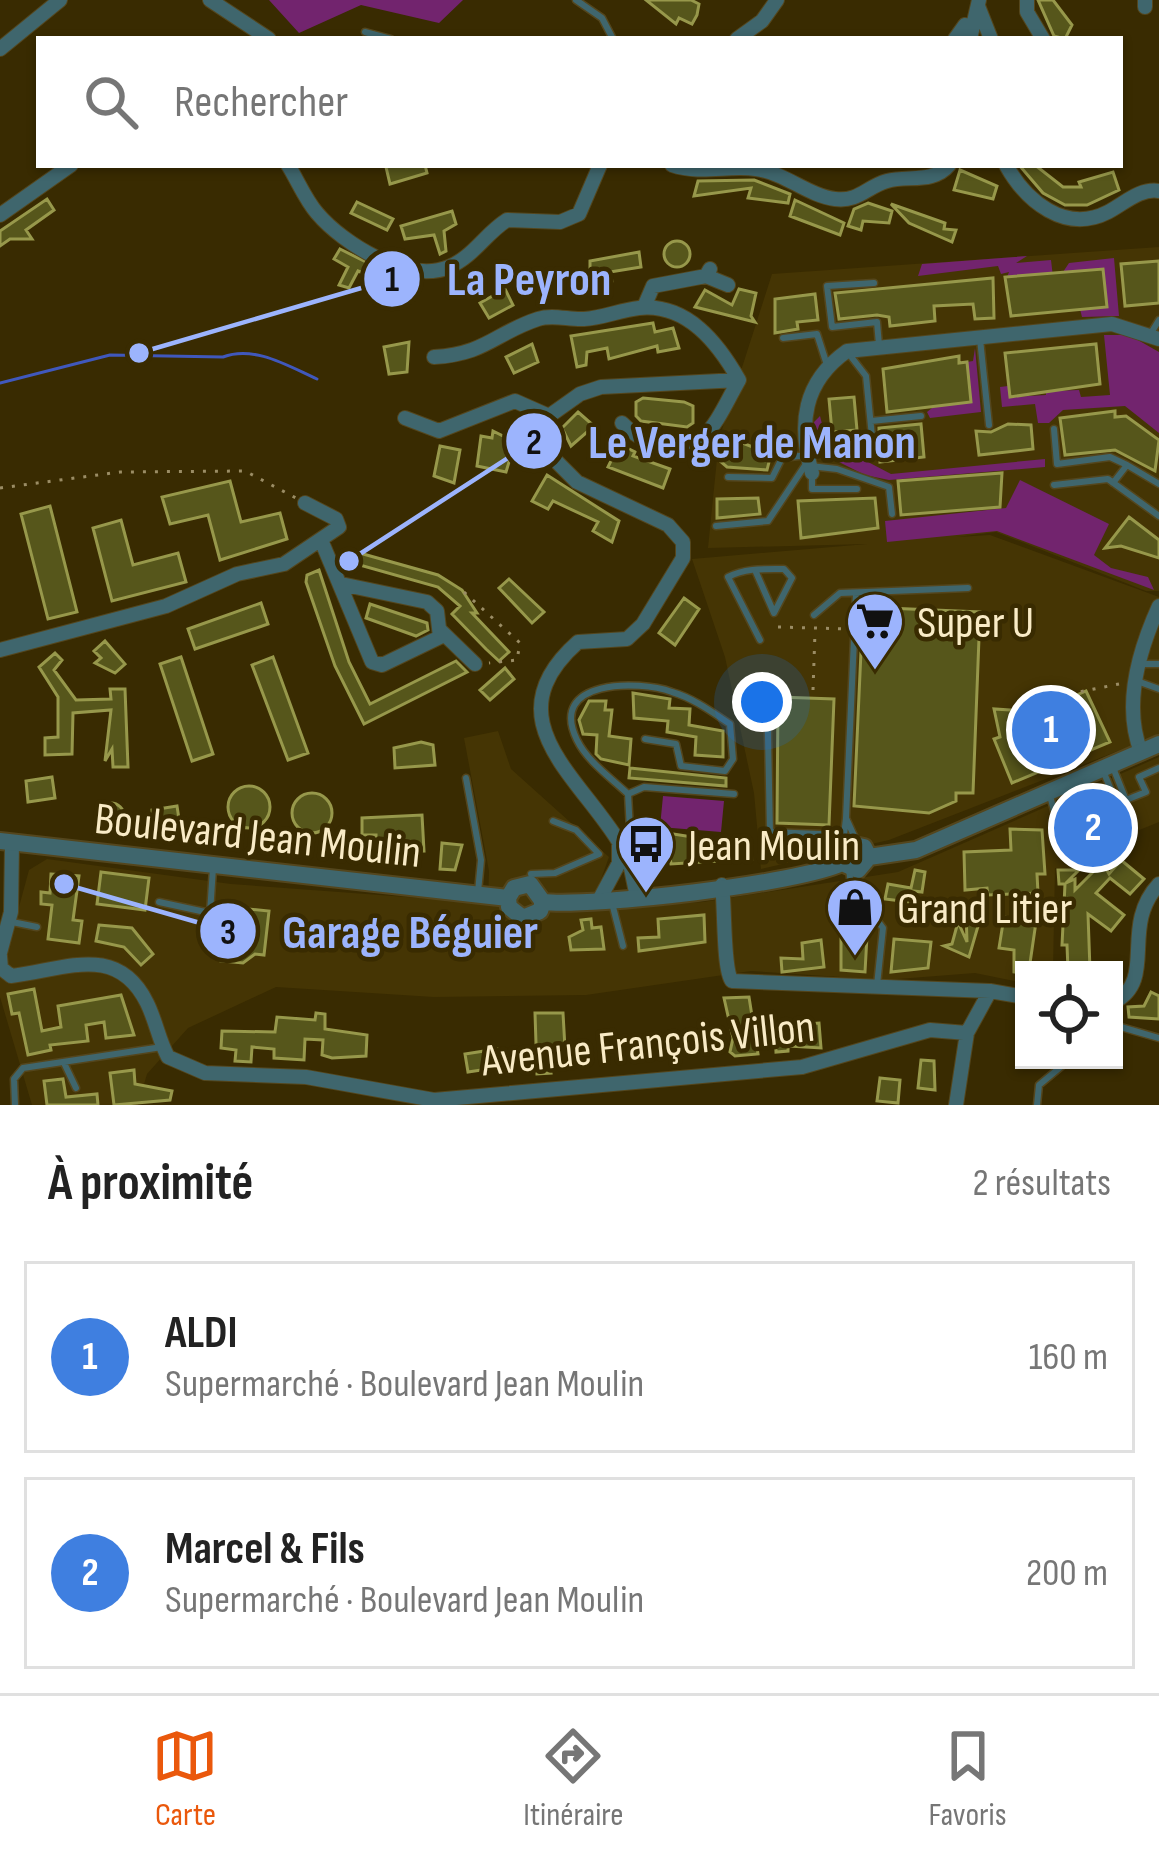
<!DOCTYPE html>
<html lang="fr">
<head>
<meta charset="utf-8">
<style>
  body { margin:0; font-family:"Sofia Sans Condensed",sans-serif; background:#f2f2f2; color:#222 }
  .controls { position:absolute; right:36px; bottom:36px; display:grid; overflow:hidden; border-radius:0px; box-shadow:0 3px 9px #0004 }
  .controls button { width:108px; height:108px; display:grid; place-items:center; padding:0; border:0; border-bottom:3px solid #e0e0e0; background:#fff; color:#222; font:60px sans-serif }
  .you { position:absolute; left:762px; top:702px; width:42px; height:42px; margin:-30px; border:9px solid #fff; border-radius:50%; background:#1a73e8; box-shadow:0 0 0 18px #1a73e833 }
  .badge { display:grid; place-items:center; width:78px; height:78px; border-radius:50%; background:#ea580c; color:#fff; font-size:39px; font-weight:700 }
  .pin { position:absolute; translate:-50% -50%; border:6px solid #fff; box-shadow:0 3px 12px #0006 }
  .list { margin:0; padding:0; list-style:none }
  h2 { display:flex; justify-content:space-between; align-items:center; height:156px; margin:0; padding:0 48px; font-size:51px }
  h2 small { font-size:39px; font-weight:400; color:#767676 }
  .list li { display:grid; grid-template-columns:78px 1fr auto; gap:36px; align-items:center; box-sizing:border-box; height:192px; margin:0 24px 24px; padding:0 24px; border:3px solid #e0e0e0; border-radius:0px }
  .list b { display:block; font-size:45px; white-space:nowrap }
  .list p { margin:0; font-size:39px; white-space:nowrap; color:#767676 }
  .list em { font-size:39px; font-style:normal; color:#767676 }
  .icon { flex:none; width:66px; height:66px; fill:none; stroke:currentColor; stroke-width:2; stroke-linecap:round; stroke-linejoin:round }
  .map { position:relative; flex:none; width:1159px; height:1105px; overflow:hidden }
  .search { position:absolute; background:#fff; box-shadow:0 3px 9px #0004; left:36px; right:36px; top:36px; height:132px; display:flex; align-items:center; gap:30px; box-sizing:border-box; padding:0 42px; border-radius:0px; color:#767676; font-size:45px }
  .sheet { height:588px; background:#fff }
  nav { display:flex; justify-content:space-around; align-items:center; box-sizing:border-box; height:168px; border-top:3px solid #e0e0e0; background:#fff; font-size:33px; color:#767676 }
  nav a { display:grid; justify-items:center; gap:6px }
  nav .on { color:#ea580c }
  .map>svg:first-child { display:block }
  .built { fill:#453504 }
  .green { fill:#72246e }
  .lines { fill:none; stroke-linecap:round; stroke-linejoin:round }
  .stream { stroke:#4058bc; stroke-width:3 }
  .building { fill:#56561b; stroke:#97984b; stroke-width:3 }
  .service-casing { stroke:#54461d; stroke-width:9 }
  .minor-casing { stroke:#54461d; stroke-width:16 }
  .tertiary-casing { stroke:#54461d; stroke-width:20 }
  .path { stroke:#9b8d65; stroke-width:3; stroke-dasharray:3 9; stroke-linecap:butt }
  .service { stroke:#3f666d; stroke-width:6 }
  .minor { stroke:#3f666d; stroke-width:14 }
  .tertiary { stroke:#3f666d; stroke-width:16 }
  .labels { text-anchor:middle; stroke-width:9; stroke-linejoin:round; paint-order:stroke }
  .poi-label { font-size:45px; fill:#f9ebc6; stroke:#392b01; text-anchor:start }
  .street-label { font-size:45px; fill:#f9ebc6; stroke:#392b01 }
  .leader { fill:none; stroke:#9cb4fd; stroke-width:4.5 }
  .callout-dot { fill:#9cb4fd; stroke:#392b01; stroke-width:4.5 }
  .mark-label { font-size:36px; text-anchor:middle; font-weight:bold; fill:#111 }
  .callout-label { font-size:48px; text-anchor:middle; font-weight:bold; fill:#9cb4fd; stroke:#392b01; stroke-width:9; stroke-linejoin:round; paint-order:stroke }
</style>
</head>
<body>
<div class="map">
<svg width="1159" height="1105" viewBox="0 0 1159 1105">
  <rect width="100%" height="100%" fill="#392b01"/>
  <path class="built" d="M 1159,247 L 1159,591 L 1146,591 L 996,532 L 957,537 L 990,535 L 1159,597 L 1159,735 L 889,840 L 761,869 L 754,793 L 725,657 L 692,559 L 867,544 L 708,548 L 719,439 L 772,274 Z
    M 498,731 L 511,769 L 609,857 L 590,910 L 703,902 L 898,872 L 1159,757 L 1159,822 L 1132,833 L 1082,871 L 1055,868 L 1053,970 L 1024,970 L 1024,983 L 975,973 L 885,980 L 751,971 L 586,995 L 434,997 L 276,987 L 188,1028 L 147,1074 L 138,1105 L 32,1105 L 0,997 L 0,977 L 29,870 L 47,859 L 231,884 L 488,903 L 489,871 L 464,738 Z"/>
  <path class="green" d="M 269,0 L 463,0 L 439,23 L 361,5 L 299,33 Z
    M 1027,256 L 1016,263 L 1051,260 L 1053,277 L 1007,277 L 1009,272 L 1001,274 L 998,266 L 918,276 L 922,264 Z
    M 1114,258 L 1119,316 L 1082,317 L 1080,309 L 1107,306 L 1103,269 L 1063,272 L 1069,263 Z
    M 1104,335 L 1129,335 L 1159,352 L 1159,433 L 1125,406 L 1063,410 L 1049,423 L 1038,423 L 1035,404 L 1002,407 L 1000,387 L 1008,386 L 1010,397 L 1046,395 L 1044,363 L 1052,362 L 1054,391 L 1079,390 L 1081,397 L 1110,395 Z
    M 975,348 L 981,412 L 930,418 L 927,412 L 937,404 L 971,401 L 967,362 L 973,361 Z
    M 820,416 L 826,440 L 891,474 L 1045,459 L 1045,467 L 889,480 L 865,475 L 819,452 L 814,422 Z
    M 1020,480 L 1109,524 L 1094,555 L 1111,568 L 1148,577 L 1154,590 L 997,531 L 887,542 L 885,521 L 1006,508 Z
    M 663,796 L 724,801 L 721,832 L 660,827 Z"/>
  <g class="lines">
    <path class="stream" d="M 0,383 L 110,355 L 223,357 C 254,345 288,366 317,379"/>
  </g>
  <path class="building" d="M 646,0 L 691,0 L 699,4 L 697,15 L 692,24 L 679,18 L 676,24 Z
    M 1038,0 L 1053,0 L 1072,25 L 1065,39 L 1054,36 Z
    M 398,165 L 425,165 L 427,173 L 390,184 L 386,167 Z
    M 1019,165 L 1035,165 L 1063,187 L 1081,187 L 1079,182 L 1113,172 L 1119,190 L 1087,205 L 1065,205 L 1043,193 Z
    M 960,170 L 997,186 L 993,199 L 954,190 Z
    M 754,180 L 790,194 L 788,203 L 748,198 L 751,188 L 694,196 L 698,181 Z
    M 47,199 L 54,210 L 26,230 L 32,239 L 10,239 L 0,246 L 0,231 Z
    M 795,200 L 844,223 L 840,235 L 790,216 Z
    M 357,202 L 393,219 L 387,230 L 351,213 Z
    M 868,203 L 892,211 L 889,223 L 863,221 L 861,230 L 848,226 L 854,209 Z
    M 891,204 L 945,223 L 944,229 L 956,230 L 952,242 L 909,223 Z
    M 452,211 L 456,224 L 444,231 L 446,251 L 440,254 L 434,235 L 405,239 L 401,226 Z
    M664 254a13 13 0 1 1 26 0a13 13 0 1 1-26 0Z
    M 340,249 L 398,278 L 394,285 L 358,271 L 349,288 L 339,285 L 348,267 L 334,259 Z
    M 639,252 L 641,267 L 610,272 L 612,281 L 590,285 L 590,261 Z
    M 1159,261 L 1159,303 L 1125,306 L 1121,264 Z
    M 1103,269 L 1107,307 L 1011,316 L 1005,277 Z
    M 993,278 L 994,318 L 975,319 L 973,304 L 934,306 L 935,321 L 890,326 L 889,317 L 877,315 L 839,319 L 835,293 Z
    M 505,289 L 513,305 L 489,318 L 480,303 Z
    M 739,289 L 756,293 L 751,316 L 755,322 L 695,307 L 705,290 L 732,305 Z
    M 815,294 L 818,320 L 797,322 L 798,329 L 775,333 L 775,299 Z
    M 653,323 L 655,332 L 673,328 L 679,348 L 658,352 L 657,346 L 609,359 L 607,348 L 587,352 L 586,365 L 577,367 L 571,336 Z
    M 409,342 L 407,372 L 389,374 L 384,347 Z
    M 532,344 L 538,362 L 514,373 L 506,357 Z
    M 1096,344 L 1100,384 L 1010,397 L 1005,353 Z
    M 959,356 L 959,363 L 967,362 L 971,402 L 887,412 L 883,369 Z
    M 854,397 L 857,430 L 832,432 L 829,399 Z
    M 643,398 L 684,402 L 693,406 L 693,423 L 687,427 L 641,421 L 636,416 L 636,402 Z
    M 1115,411 L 1115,417 L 1126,416 L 1159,440 L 1155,471 L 1115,450 L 1065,455 L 1060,418 Z
    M 578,412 L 594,426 L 571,446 L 562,428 Z
    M 921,424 L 924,457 L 880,462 L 879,428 Z
    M 1008,424 L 1031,425 L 1033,449 L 979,455 L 976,431 L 991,432 Z
    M 493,431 L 515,442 L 506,472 L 477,466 L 481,436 L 492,438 Z
    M 727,437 L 771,454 L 767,470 L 727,467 L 720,461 Z
    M 619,444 L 635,452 L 633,456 L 670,469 L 663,488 L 608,467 Z
    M 440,446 L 460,450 L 454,483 L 434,476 Z
    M 1002,473 L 1000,507 L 901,515 L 898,481 Z
    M 547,475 L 619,521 L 612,542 L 593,531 L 598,522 L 553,501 L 548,509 L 532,501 Z
    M 230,481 L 241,522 L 280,513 L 287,539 L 220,560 L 208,515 L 170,524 L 162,497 Z
    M 758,498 L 760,514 L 717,518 L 717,499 Z
    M 875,498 L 878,528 L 801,538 L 798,501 Z
    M 50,506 L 77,612 L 48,619 L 21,514 Z
    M 1129,517 L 1159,540 L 1159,558 L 1121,546 L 1105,548 Z
    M 121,520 L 133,565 L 178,553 L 186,582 L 112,601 L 93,528 Z
    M 356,552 L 438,575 L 462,590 L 477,613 L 472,613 L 509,652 L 499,661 L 486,649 L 452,614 L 460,606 L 438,587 L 342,560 Z
    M 319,570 L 349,662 L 370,704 L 456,661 L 467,672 L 364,724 L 335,666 L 306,582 L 307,575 Z
    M 509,579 L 544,612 L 532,623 L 499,588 Z
    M 684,598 L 699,609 L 675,645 L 659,633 Z
    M 261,603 L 268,624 L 195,649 L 188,629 Z
    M 370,604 L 427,623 L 428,630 L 416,636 L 366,618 Z
    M 863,607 L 980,612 L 973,793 L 956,793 L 956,801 L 929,813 L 854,806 Z
    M 105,641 L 125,664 L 115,673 L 95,663 L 101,658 L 94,651 Z
    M 55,653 L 62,660 L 54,670 L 76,700 L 111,699 L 110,689 L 125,689 L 128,767 L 113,767 L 112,749 L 105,761 L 111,710 L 73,713 L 72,754 L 45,755 L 45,738 L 58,737 L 58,697 L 39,667 Z
    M 181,657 L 213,754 L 192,761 L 160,664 Z
    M 273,657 L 308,753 L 288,760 L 252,665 Z
    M 505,668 L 514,679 L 490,700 L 480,690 Z
    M 1086,691 L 1110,742 L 1012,783 L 994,739 L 1000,737 L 994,709 L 1024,711 L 1027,717 Z
    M 633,693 L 670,699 L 669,708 L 690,709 L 689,725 L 723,731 L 723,757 L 695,755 L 696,737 L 667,732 L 668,721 L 634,718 Z
    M 778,697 L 834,699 L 829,825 L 777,823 Z
    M 589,701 L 606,701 L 605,710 L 612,710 L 609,736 L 631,739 L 629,765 L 601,759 L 596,754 L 597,735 L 583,734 L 579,720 Z
    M 421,742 L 433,745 L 435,765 L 395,768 L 394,748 Z
    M 630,768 L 726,778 L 726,786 L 629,778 Z
    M 52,777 L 55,798 L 28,802 L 26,781 Z
    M228 807a21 21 0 1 1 42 0a21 21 0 1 1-42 0Z
    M292 813a20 20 0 1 1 40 0a20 20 0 1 1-40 0Z
    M 1105,796 L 1120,825 L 1102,832 L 1105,841 L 1080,856 L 1067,811 Z
    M98 816a13 13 0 1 1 26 0a13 13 0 1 1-26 0Z
    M 177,806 L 181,832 L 164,836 L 162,826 L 154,827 L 152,810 Z
    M 422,815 L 424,851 L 376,852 L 376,835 L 362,835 L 362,818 Z
    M 1010,829 L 1042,830 L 1045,874 L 1037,874 L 1038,893 L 988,895 L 987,888 L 965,890 L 964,852 L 1011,850 Z
    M 667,833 L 718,841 L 720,848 L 750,843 L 752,859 L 671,864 L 668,844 L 642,846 L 641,838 Z
    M 442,843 L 462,845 L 455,870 L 440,869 Z
    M 1121,860 L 1144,879 L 1130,894 L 1110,878 L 1096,893 L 1124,915 L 1111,931 L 1088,914 L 1090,970 L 1068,970 L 1067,945 L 1062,945 L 1065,884 L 1059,884 L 1058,870 L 1079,870 L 1066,883 L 1075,879 L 1075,890 L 1095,870 L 1104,865 L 1109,874 Z
    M 915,870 L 925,872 L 922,892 L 913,891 L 910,902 L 885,899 L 888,884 L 911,888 Z
    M 101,872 L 149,878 L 145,910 L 97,904 Z
    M 51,874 L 79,876 L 73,920 L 82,921 L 79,943 L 48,939 L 52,905 L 41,904 L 41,892 L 50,893 Z
    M 227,907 L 269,911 L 264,955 L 255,954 L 243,963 L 221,961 Z
    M 966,911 L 981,916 L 969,957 L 944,946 L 952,944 L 958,922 L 967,942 Z
    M 704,915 L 705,942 L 639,951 L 638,938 L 659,937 L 658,919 Z
    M 1004,917 L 1036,922 L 1029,970 L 1024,973 L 1014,972 L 1014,950 L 999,948 Z
    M 591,919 L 592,928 L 601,927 L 604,949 L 571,950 L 569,937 L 583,930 L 581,920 Z
    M 99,925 L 132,928 L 153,954 L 141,965 L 124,947 L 96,941 Z
    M 841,935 L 867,936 L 865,972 L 841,970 Z
    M 894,939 L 931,942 L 928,968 L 891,972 Z
    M 821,940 L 824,967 L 782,972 L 781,958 L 803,959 L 802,943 Z
    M 34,989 L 42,1031 L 61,1027 L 58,1006 L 121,995 L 134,1035 L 106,1038 L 104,1022 L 86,1025 L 88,1041 L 50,1045 L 51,1050 L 28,1055 L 19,1013 L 12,1014 L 8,994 Z
    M 1151,992 L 1159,996 L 1159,1019 L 1129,1017 L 1128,1007 L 1144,1006 Z
    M 749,997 L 758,1054 L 735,1056 L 730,1052 L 733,1038 L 724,998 Z
    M 316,1013 L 325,1014 L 325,1029 L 367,1035 L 366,1056 L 332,1058 L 322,1055 L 323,1040 L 305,1039 L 304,1060 L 274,1058 L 274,1049 L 252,1047 L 251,1062 L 235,1061 L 236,1050 L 221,1048 L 222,1031 L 275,1032 L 277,1017 L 315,1020 Z
    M 535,1013 L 563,1013 L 566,1066 L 550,1067 L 551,1073 L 537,1074 Z
    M 819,1023 L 821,1048 L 788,1046 L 788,1051 L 776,1052 L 775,1026 Z
    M 497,1049 L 501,1067 L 468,1072 L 465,1054 Z
    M 921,1060 L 934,1061 L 935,1090 L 918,1088 Z
    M 134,1070 L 135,1084 L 172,1091 L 170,1100 L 114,1105 L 110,1073 Z
    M 880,1078 L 900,1080 L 898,1103 L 877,1101 Z
    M 63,1079 L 66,1097 L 97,1094 L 98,1105 L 47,1105 L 44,1081 Z"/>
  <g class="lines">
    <g class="service-casing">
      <path id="service" d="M 576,0 L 602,18 L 613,39
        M 365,32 L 391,39
        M 874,283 L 827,286 L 832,327 L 877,322 L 879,345
        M 1151,333 L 1159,320
        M 783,338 L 817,334 L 827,365
        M 980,339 L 989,425
        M 849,354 L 866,376 L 873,447
        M 871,421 L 921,416
        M 1054,429 L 1057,464 L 1110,457 L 1127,465
        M 810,466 L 837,469 L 889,487 L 892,514
        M 728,477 L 772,478 L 782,458 L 807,455
        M 812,477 L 812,489 L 857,489
        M 1113,483 L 1127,465 L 1159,484
        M 1054,485 L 1108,479 L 1159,516
        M 716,526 L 768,521 L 806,464
        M 755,570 L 774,613 L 792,578 L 784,569 C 764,569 745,568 728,577 L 760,640
        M 814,615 L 840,593 L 968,588
        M 1141,664 L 1159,664
        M 1137,681 L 1159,689
        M 774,689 L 767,689 L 770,832 L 844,835
        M 1114,770 L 1126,800 L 1146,792 L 1139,777 L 1159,768
        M 1104,773 L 1119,809
        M 466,778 L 481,860 L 478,892
        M 1049,792 L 1065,852
        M 628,794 L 644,787 L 734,794
        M 846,818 L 856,594
        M 844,835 L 846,818 L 856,840
        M 620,841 L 630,830 L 628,794 C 611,778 587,761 577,740 C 547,679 639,680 672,692 C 693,698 712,712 730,724 L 733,759 L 725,771 L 681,766 L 676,744 L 645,739
        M 849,869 L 851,886 L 883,928 L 877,985
        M 531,874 L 555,873 L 599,854 L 576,830 L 553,821
        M 159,902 L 210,913 L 213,868
        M 612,903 L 623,946
        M 12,922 L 37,927
        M 851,930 L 855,892
        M 1114,1025 L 1159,1038
        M 65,1065 L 76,1088
        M 15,1105 L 14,1079 L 23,1068 L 162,1047
        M 1037,1105 L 1039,1085 L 1069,1060"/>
    </g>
    <g class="minor-casing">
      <path id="minor" d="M 210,0 L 269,39
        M 1027,0 L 1027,12 L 1043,39
        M 1145,0 L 1145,7
        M 978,6 L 991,39
        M 737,39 L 762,21 L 777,0
        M 955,39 L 965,25
        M 970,39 L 979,0
        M 0,49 L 60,0
        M 288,165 C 298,181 305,199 317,213 C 343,244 408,284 449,267 C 474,256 485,234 507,220 L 560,222 L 579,214 L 600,165
        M 672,165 C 702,175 727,165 756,169 C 785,173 809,196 835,199 C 859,202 866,187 887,181 C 908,175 933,184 949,165
        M 1006,165 C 1026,201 1065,234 1108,212 C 1125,203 1140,188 1159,191
        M 0,215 L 71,165
        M 706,276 L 728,285
        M 644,307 L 653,286 L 706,276 L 710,269
        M 434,357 C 486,354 495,333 538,319 C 553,314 569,320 584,319 C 603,318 620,310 639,308 C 687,303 718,343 739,380 L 601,387 L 580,394 L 549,416 L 548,453 L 577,482 L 668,525 L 683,542 L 683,558 L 643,624 L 627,639 L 578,642 C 492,718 577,774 619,842
        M 405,418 L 439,431 L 515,401 L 549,416
        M 622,423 C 631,433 642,438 653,444 C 702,466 719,415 739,380
        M 812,473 C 798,424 803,382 847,351 L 1112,324 L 1159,339
        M 321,540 L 372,662 L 382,665 L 440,637 L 437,611 L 427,602 L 341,584
        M 441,631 L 475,664
        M 0,650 L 166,606 L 237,574 L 284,564 L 339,527 L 336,519 L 305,503
        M 1141,752 C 1123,706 1139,650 1159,606
        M 598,902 L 619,863 L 619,842 L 627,849 L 637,897
        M 0,953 L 11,912 L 12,843
        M 0,956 L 1,968 L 11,976 C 64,970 117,942 147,1003 C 156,1021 159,1041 168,1057 L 205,1073 L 306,1077 L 434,1100 L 802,1067 L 930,1030 L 967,1033 L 990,991 L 732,981 C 723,970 725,907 722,885
        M 990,991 L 1024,997
        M 1114,1002 C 1158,979 1119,927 1159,884
        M 956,1105 L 967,1033"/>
    </g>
    <g class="tertiary-casing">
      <path id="tertiary" d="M 0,841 L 508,898
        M 869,857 L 916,850 L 1159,744
        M 842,863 L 842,852 L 849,844 L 864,847 L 869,857
        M 842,863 L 858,870 L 869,857
        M 508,898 L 509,907 L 523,918 L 540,911 L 543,902
        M 508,898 L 514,888 L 530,884 L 543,902
        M 543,902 C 595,907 797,884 842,863"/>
    </g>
    <path class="path" d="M 0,488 L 120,472 L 245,471 L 296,498
      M 464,592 L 520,643 L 517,660 L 489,663
      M 778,627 L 848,629
      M 813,690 L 815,632
      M 1069,694 L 1119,684"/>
    <use href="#service" class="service"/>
    <use href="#minor" class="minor"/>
    <use href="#tertiary" class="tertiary"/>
  </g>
  <defs>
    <g id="supermarket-pin" transform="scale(3)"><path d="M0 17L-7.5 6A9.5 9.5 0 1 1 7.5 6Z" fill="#9cb4fd" stroke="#392b01"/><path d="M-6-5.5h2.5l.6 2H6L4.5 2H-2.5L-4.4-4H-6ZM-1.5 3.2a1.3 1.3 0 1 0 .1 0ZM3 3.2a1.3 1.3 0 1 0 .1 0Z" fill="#111"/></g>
    <g id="bus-pin" transform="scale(3)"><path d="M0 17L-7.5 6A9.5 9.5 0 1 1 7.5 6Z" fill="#9cb4fd" stroke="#392b01"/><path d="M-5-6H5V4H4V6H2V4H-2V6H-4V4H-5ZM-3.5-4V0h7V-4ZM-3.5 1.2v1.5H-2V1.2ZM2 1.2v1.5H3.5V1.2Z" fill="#111"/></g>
    <g id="shop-pin" transform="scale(3)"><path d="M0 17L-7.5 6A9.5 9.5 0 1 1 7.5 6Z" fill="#9cb4fd" stroke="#392b01"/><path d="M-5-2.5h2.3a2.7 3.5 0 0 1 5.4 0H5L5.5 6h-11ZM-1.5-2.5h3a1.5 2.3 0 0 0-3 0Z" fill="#111"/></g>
  </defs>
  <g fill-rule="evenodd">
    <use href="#supermarket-pin" x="875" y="621"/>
    <use href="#bus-pin" x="646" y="844"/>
    <use href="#shop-pin" x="855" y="907"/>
  </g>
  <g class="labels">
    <g class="poi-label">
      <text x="917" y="637">Super U</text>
      <text x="688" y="860">Jean Moulin</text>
      <text x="897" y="923">Grand Litier</text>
    </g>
    <g class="street-label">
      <text transform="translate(258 834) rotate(6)" y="16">Boulevard Jean Moulin</text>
      <text transform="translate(648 1042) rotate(-6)" y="16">Avenue François Villon</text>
    </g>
  </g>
  <path class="leader" d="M139 353L392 279M349 561L534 441M64 884L228 931"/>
  <g class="callout-dot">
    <circle cx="139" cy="353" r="12"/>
    <circle cx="349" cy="561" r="12"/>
    <circle cx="64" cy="884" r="12"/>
    <circle cx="392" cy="279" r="30"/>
    <circle cx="534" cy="441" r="30"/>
    <circle cx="228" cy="931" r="30"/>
  </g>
  <g class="mark-label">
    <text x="392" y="291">1</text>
    <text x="534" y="454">2</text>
    <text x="228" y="944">3</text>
  </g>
  <g class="callout-label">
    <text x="529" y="295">La Peyron</text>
    <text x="752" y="458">Le Verger de Manon</text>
    <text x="410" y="948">Garage Béguier</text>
  </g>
</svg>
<div class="controls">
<button><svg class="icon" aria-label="locate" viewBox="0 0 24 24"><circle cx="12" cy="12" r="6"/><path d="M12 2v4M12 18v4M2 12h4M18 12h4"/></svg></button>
</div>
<div class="you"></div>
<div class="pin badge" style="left:1051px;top:730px;background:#3f7fe0">1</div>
<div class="pin badge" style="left:1093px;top:828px;background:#3f7fe0">2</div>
<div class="search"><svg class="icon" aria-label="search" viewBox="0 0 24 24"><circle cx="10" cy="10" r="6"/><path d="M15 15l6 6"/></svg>Rechercher</div>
</div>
<section class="sheet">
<h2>À proximité<small>2 résultats</small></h2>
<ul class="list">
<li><span class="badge" style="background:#3f7fe0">1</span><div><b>ALDI</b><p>Supermarché · Boulevard Jean Moulin</p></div><em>160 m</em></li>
<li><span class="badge" style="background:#3f7fe0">2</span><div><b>Marcel &amp; Fils</b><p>Supermarché · Boulevard Jean Moulin</p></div><em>200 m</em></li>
</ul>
</section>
<nav>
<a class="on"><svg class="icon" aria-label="map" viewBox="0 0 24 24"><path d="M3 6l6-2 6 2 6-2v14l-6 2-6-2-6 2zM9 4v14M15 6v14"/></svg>Carte</a>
<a><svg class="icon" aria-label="directions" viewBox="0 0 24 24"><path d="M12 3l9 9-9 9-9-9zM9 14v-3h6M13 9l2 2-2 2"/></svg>Itinéraire</a>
<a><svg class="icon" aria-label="saved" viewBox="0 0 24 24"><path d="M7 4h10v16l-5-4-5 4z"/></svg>Favoris</a>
</nav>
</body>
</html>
